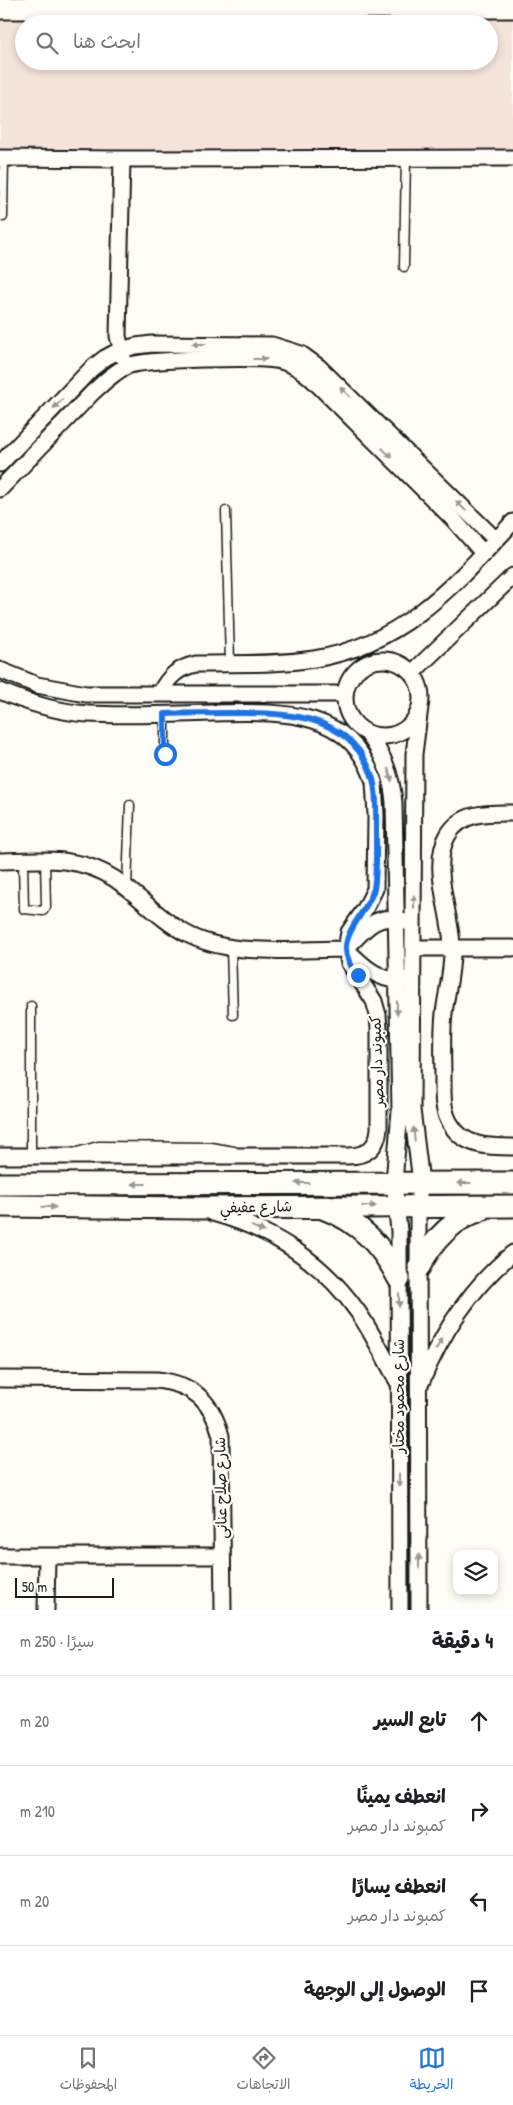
<!DOCTYPE html>
<html lang="ar">
<head>
<meta charset="utf-8">
<style>
  body { margin:0; font-family:"Patrick Hand","Playpen Sans Arabic",sans-serif; background:#f2f2f2; color:#202124; direction:rtl }
  .controls { position:absolute; right:15px; bottom:15px; display:grid; overflow:hidden; border-radius:10px; box-shadow:0 2px 8px #0003 }
  .controls button { width:45px; height:45px; display:grid; place-items:center; padding:0; border:0; border-bottom:1px solid #e0e0e0; background:#fff; color:#202124; font:25px sans-serif }
  .scale { position:absolute; left:15px; bottom:12px; width:99px; box-sizing:border-box; padding-left:5px; border:2px solid #1c1c1c; border-top:0; font-size:14px; line-height:18px; white-space:nowrap; color:#1c1c1c; -webkit-text-stroke:4px #fdfcf7; paint-order:stroke }
  .stop { position:absolute; width:15px; height:15px; margin:-11px; border:4px solid #1a73e8; border-radius:50%; background:#fff }
  .stop.end { background:#1a73e8; border-color:#fff; box-shadow:0 1px 5px #0008 }
  .list { margin:0; padding:0; list-style:none }
  h2 { display:flex; justify-content:space-between; align-items:center; height:65px; margin:0; padding:0 20px; font-size:21px }
  h2 small { font-size:16px; font-weight:400; color:#757577 }
  .list li { display:grid; grid-template-columns:32px 1fr auto; gap:15px; align-items:center; box-sizing:border-box; height:90px; padding:0 20px; border-top:1px solid #e0e0e0 }
  .list b { display:block; font-size:19px; white-space:nowrap }
  .list p { margin:0; font-size:16px; white-space:nowrap; color:#757577 }
  .list em { font-size:16px; font-style:normal; color:#757577 }
  .icon { flex:none; width:28px; height:28px; fill:none; stroke:currentColor; stroke-width:2; stroke-linecap:round; stroke-linejoin:round }
  .map { position:relative; flex:none; width:513px; height:1610px; overflow:hidden; direction:ltr }
  .search { position:absolute; background:#fff; box-shadow:0 2px 8px #0003; left:15px; right:15px; top:15px; height:55px; display:flex; align-items:center; gap:12px; box-sizing:border-box; padding:0 18px; border-radius:28px; color:#757577; font-size:19px }
  .sheet { height:425px; background:#fff }
  nav { display:flex; justify-content:space-around; align-items:center; box-sizing:border-box; height:70px; border-top:1px solid #e0e0e0; background:#fff; font-size:14px; color:#757577 }
  nav a { display:grid; justify-items:center; gap:2px }
  nav .on { color:#1a73e8 }
  .map>svg:first-child { display:block }
  .built { fill:#f5e4da; fill-rule:evenodd }
  .lines { fill:none; stroke-linecap:round; stroke-linejoin:round }
  .lane-casing { stroke:#1c1c1c; stroke-width:11 }
  .street-casing { stroke:#1c1c1c; stroke-width:19 }
  .secondary-casing { stroke:#1c1c1c; stroke-width:25 }
  .lane { stroke:#fdfcf7; stroke-width:8 }
  .street { stroke:#fdfcf7; stroke-width:15 }
  .secondary { stroke:#fdfcf7; stroke-width:21 }
  .oneway { fill:#989794 }
  .route { stroke:#1a73e8; stroke-width:6 }
  .labels { text-anchor:middle; stroke-width:4.5; stroke-linejoin:round; paint-order:stroke }
  .street-label { font-size:15px; fill:#1c1c1c; stroke:#fdfcf7 }
</style>
</head>
<body>
<div class="map">
<svg width="513" height="1610" viewBox="0 0 513 1610">
  <rect width="100%" height="100%" fill="#fdfcf7"/>
  <filter id="ink" filterUnits="userSpaceOnUse"><feTurbulence type="fractalNoise" baseFrequency=".02" numOctaves="2"/><feDisplacementMap in="SourceGraphic" scale="10" xChannelSelector="R" yChannelSelector="G"/><feConvolveMatrix kernelMatrix="1 2 1 2 8 2 1 2 1" color-interpolation-filters="sRGB"/></filter>
  <g filter="url(#ink)">
    <path class="built" d="M 0,0 L 513,0 L 513,154 L 0,152 ZM 24,24 L 489,24 L 489,61 L 24,61 Z"/>
    <g class="lines">
      <g class="lane-casing">
        <path id="lane" d="M 3,217 L 4,158
          M 404,267 L 406,158
          M 226,511 L 230,663
          M 165,714 L 165,754
          M 23,861 L 24,909 L 43,911 L 46,907 L 45,859
          M 127,888 L 130,805
          M 231,948 L 233,1015
          M 77,1152 L 98,1146 L 211,1147 L 234,1151
          M 31,1156 L 31,1006"/>
      </g>
      <g class="street-casing">
        <path id="street" d="M 0,158 L 122,159 L 513,158
          M 122,159 L 118,336 L 123,357
          M 0,464 L 91,369 L 105,358 L 120,350 L 136,346 L 152,344 L 272,345 L 301,354 L 319,367 L 496,540
          M 0,489 L 93,392 C 104,382 114,372 127,366 C 145,359 261,356 281,361 C 292,364 302,370 311,378 L 453,519 L 483,553
          M345 698a38 38 0 1 1 76 0a38 38 0 1 1-76 0Z
          M 0,670 L 37,685 L 86,694 L 345,694
          M 412,673 L 513,576
          M 0,691 C 28,703 57,712 88,714 C 130,716 172,714 214,713 C 278,712 351,707 374,782 L 376,815 L 375,889 L 365,909 L 349,932 L 346,949 L 349,963 L 374,1001 L 378,1015 L 379,1029 L 379,1129 C 377,1148 366,1156 348,1156 L 0,1156
          M 160,693 C 169,676 178,668 196,664 C 235,663 275,665 314,659 C 403,645 455,584 513,522
          M 367,733 C 384,755 392,776 394,803 L 400,1111 L 394,1182 L 399,1231 L 400,1610
          M 513,813 C 489,813 462,811 448,835 C 430,865 451,913 452,946 C 453,967 448,986 445,1006 C 441,1030 443,1055 443,1078 C 443,1093 442,1110 450,1123 C 463,1147 489,1147 513,1147
          M 0,861 C 40,860 79,855 115,879 C 141,897 162,922 191,936 C 235,957 298,949 346,949 C 362,965 380,983 405,980
          M 413,948 L 513,948
          M 346,949 C 363,931 377,910 404,922
          M 213,1213 C 272,1229 323,1262 358,1312 C 373,1334 385,1359 398,1382
          M 0,1379 L 157,1380 C 193,1384 212,1401 221,1436 L 223,1610
          M 421,1383 C 442,1332 470,1288 513,1253
          M 0,1556 L 222,1556
          M 46,1610 L 47,1556
          M 419,1610 L 418,1218 L 420,1174 L 412,1110 L 414,754 L 420,707"/>
      </g>
      <g class="secondary-casing">
        <path id="secondary" d="M 0,8 L 513,7
          M 0,1184 L 513,1183
          M 0,1206 L 195,1208 L 513,1206
          M 325,1209 C 360,1222 382,1246 399,1279
          M 419,1267 C 433,1240 452,1219 481,1210"/>
      </g>
      <use href="#lane" class="lane"/>
      <use href="#street" class="street"/>
      <use href="#secondary" class="secondary"/>
    </g>
    <defs><path id="oneway-solid" d="M-6-.8H1V-3.2L6.5 0L1 3.2V.8H-6Z" transform="scale(1.25)"/></defs>
    <g class="oneway">
      <use href="#oneway-solid" transform="translate(199 344) rotate(180)"/>
      <use href="#oneway-solid" transform="translate(260 359)"/>
      <use href="#oneway-solid" transform="translate(345 392) rotate(-136)"/>
      <use href="#oneway-solid" transform="translate(58 404) rotate(134)"/>
      <use href="#oneway-solid" transform="translate(387 453) rotate(45)"/>
      <use href="#oneway-solid" transform="translate(461 506) rotate(-136)"/>
      <use href="#oneway-solid" transform="translate(390 775) rotate(75)"/>
      <use href="#oneway-solid" transform="translate(414 902) rotate(-90)"/>
      <use href="#oneway-solid" transform="translate(397 1008) rotate(89)"/>
      <use href="#oneway-solid" transform="translate(414 1134) rotate(-96)"/>
      <use href="#oneway-solid" transform="translate(302 1183) rotate(180)"/>
      <use href="#oneway-solid" transform="translate(464 1183) rotate(-180)"/>
      <use href="#oneway-solid" transform="translate(139 1184) rotate(180)"/>
      <use href="#oneway-solid" transform="translate(369 1206)"/>
      <use href="#oneway-solid" transform="translate(49 1207) rotate(1)"/>
      <use href="#oneway-solid" transform="translate(258 1229) rotate(24)"/>
      <use href="#oneway-solid" transform="translate(399 1300) rotate(90)"/>
      <use href="#oneway-solid" transform="translate(439 1344) rotate(-60)"/>
      <use href="#oneway-solid" transform="translate(399 1480) rotate(90)"/>
      <use href="#oneway-solid" transform="translate(419 1561) rotate(-90)"/>
    </g>
  </g>
  <g class="lines" filter="url(#ink)">
    <path class="route" d="M 165,754 L 165,714 C 188,713 211,713 233,713 C 284,712 345,714 369,768 C 378,787 376,811 376,832 C 376,851 377,870 374,889 C 364,921 327,940 358,975"/>
  </g>
  <g class="labels">
    <g class="street-label">
      <text transform="translate(377 1061) rotate(-92)" y="5">كمبوند دار مصر</text>
      <text transform="translate(256 1207) rotate(-1)" y="5">شارع عفيفي</text>
      <text transform="translate(399 1396) rotate(-90)" y="5">شارع محمود مختار</text>
      <text transform="translate(221 1488) rotate(-91)" y="5">شارع صلاح عنانى</text>
    </g>
  </g>
</svg>
<div class="controls">
<button><svg class="icon" aria-label="layers" viewBox="0 0 24 24"><path d="M12 4l9 5-9 5-9-5zM3 14l9 5 9-5"/></svg></button>
</div>
<div class="scale">50 m</div>
<div class="stop" style="left:165px;top:754px"></div>
<div class="stop end" style="left:358px;top:975px"></div>
<div class="search"><svg class="icon" aria-label="search" viewBox="0 0 24 24"><circle cx="10" cy="10" r="6"/><path d="M15 15l6 6"/></svg>ابحث هنا</div>
</div>
<section class="sheet">
<h2>4 دقيقة<small>سيرًا · 250 m</small></h2>
<ul class="list">
<li><svg class="icon" aria-label="ahead" viewBox="0 0 24 24"><path d="M12 20V5M6 11l6-6 6 6"/></svg><div><b>تابع السير</b></div><em>20 m</em></li>
<li><svg class="icon" aria-label="right" viewBox="0 0 24 24"><path d="M7 20v-9h11M14 6l5 5-5 5"/></svg><div><b>انعطف يمينًا</b><p>كمبوند دار مصر</p></div><em>210 m</em></li>
<li><svg class="icon" aria-label="left" viewBox="0 0 24 24"><path d="M17 20v-9H6M10 6l-5 5 5 5"/></svg><div><b>انعطف يسارًا</b><p>كمبوند دار مصر</p></div><em>20 m</em></li>
<li><svg class="icon" aria-label="arrive" viewBox="0 0 24 24"><path d="M6 21V4h12l-3 4 3 4H6"/></svg><div><b>الوصول إلى الوجهة</b></div></li>
</ul>
</section>
<nav>
<a class="on"><svg class="icon" aria-label="map" viewBox="0 0 24 24"><path d="M3 6l6-2 6 2 6-2v14l-6 2-6-2-6 2zM9 4v14M15 6v14"/></svg>الخريطة</a>
<a><svg class="icon" aria-label="directions" viewBox="0 0 24 24"><path d="M12 3l9 9-9 9-9-9zM9 14v-3h6M13 9l2 2-2 2"/></svg>الاتجاهات</a>
<a><svg class="icon" aria-label="saved" viewBox="0 0 24 24"><path d="M7 4h10v16l-5-4-5 4z"/></svg>المحفوظات</a>
</nav>
</body>
</html>
